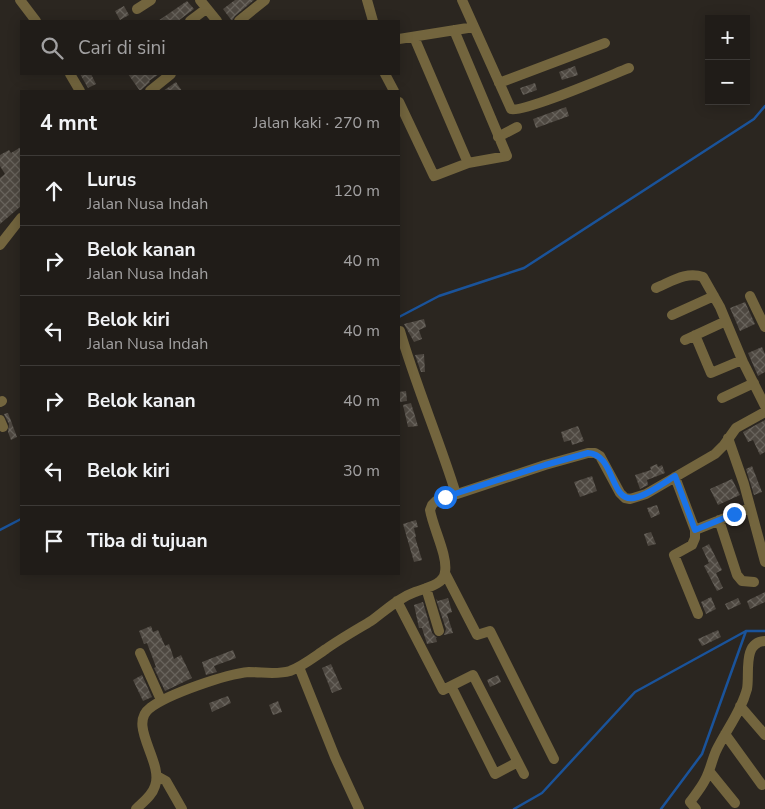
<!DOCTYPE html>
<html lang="id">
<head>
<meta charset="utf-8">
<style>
  body { margin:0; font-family:"Nunito Sans",sans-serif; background:#2d2925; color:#f1f3f6 }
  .controls { position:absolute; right:15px; top:15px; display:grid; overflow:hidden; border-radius:0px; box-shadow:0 2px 12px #0003 }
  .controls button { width:45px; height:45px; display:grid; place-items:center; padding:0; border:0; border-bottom:1px solid #3d3a37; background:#201c18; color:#f1f3f6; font:25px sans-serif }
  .stop { position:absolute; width:15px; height:15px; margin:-11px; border:4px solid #1a73e8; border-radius:50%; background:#fff }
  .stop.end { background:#1a73e8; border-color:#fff; box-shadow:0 1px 5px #0008 }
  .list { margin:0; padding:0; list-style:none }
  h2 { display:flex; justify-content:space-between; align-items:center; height:65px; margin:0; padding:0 20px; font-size:21px }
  h2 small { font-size:16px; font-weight:400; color:#a2a1a2 }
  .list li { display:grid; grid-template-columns:32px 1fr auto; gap:15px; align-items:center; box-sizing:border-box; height:70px; padding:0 20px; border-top:1px solid #3d3a37 }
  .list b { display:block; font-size:19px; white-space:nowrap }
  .list p { margin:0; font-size:16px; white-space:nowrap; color:#a2a1a2 }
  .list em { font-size:16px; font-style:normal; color:#a2a1a2 }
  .icon { flex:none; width:28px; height:28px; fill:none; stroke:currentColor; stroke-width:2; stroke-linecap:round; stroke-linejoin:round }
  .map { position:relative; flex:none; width:765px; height:809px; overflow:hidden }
  .search { position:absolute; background:#201c18; box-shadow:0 2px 12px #0003; left:20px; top:20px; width:380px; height:55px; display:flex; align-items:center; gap:12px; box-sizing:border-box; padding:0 18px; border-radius:0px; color:#a2a1a2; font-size:19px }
  .panel { position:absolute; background:#201c18; box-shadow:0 2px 12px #0003; left:20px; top:90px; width:380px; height:485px; border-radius:0px }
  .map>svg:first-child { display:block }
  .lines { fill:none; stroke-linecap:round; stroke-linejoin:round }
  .stream { stroke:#1a539a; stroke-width:2.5 }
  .building { fill:url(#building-cross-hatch) }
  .minor { stroke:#73653e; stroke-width:10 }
  .route { stroke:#1a73e8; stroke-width:6 }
</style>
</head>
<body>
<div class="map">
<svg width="765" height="809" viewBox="0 0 765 809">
  <defs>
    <pattern id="building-cross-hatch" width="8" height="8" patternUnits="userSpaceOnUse" patternTransform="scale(1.25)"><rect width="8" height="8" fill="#4e4841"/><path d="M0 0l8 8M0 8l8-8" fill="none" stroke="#68635c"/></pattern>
  </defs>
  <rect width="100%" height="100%" fill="#2b2620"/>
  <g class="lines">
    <path class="stream" d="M 399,317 L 439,296 L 524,268 L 754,119 L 765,106
      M 0,530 L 21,519
      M 514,809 L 542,793 L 635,692 L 746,631 L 765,631
      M 661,809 L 702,754 L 746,631"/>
  </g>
  <path class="building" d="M 235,0 L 254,0 L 235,16 L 232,21 L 223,9 Z
    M 187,1 L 194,9 L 178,21 L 158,21 Z
    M 124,6 L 129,15 L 120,20 L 115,11 Z
    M 575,66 L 578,75 L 562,80 L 559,72 Z
    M 80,74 L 91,74 L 96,84 L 88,88 Z
    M 128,74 L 159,74 L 149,81 L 150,82 L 140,91 Z
    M 176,82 L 182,91 L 163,91 Z
    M 535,83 L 537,90 L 523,95 L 520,88 Z
    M 566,107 L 569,116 L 536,128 L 533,119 Z
    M 21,147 L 21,206 L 0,224 L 0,178 L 5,174 L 0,166 L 0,155 L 9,150 L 11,153 Z
    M 745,302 L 755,324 L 740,331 L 730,308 Z
    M 424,319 L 426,327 L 419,330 L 422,339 L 414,342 L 404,324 Z
    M 762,347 L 765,354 L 765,372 L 758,376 L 748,353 Z
    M 424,354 L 425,372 L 421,372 L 415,355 Z
    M 406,391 L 407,401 L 399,402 L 399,392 Z
    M 411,403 L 418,426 L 408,427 L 403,405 Z
    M 8,413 L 17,437 L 11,440 L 8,432 L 9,424 L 4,414 Z
    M 765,420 L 765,452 L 760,455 L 753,440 L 748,442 L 743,432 Z
    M 578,426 L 584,441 L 572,445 L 571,440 L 564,442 L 561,432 Z
    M 657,464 L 658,467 L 662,465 L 665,473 L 647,480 L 648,485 L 640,489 L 635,475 L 651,470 L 650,467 Z
    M 752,466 L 762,492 L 754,495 L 746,469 Z
    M 592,476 L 597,491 L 580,497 L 574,482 Z
    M 732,479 L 740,495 L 718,505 L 710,489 Z
    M 657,505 L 660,514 L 651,518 L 647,508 Z
    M 416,520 L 418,527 L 414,528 L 416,537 L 415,537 L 422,560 L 414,562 L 403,524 Z
    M 651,532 L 656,544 L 648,546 L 644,534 Z
    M 709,544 L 722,570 L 716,573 L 723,588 L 717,591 L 704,566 L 709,563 L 702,548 Z
    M 765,592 L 765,602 L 750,609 L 747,601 Z
    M 711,597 L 716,609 L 706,614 L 701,602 Z
    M 448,598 L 452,612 L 447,614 L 453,633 L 444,635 L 446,629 L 436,599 L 438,601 Z
    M 738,598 L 741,604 L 728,610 L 725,604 Z
    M 423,602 L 432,633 L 437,638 L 436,638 L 437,642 L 427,644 L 422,628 L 419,628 L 414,605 Z
    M 151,626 L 153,632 L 158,630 L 165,646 L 169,644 L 174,659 L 181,655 L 192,678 L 165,691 L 154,668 L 156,667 L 147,643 L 144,644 L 139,631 Z
    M 718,630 L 721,637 L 702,646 L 698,639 Z
    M 233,650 L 236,658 L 214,666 L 217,672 L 206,675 L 202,662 Z
    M 331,664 L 342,689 L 332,693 L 322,668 Z
    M 142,675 L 152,697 L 143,701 L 133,680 Z
    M 498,675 L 501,682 L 490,687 L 487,680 Z
    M 228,696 L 231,703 L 212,712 L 209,703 Z
    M 278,701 L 282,712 L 273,715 L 269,705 Z"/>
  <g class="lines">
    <path class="minor" d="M 20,0 L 36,21
      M 200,0 L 217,21
      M 367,0 L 373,21
      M 462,0 L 511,109 C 523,113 611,75 629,68
      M 137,9 L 151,0
      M 190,21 L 206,9
      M 239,21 L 265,0
      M 414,37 L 468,163
      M 399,39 L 474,27
      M 70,74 L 80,91
      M 385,74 L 394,91
      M 499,83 L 605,43
      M 150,91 L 171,74
      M 399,102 L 434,176 L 468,163 L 507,156 L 454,30
      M 498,137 L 517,127
      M 0,245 L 21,218
      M 656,288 C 671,282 686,271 703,277 L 720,307 L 743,362 L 765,406
      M 750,296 L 765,327
      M 672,315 L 714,296
      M 400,331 C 416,386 439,439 456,494
      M 695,335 L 711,373 L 742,360
      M 685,340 L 726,321
      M 722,398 L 754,383
      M 0,402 L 2,401
      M 0,420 L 3,427
      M 728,438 L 744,484 L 765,562
      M 675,477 L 695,530 L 695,538 L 692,545 L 674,555 L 698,614
      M 719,520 L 737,575 L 742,581 L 754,582
      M 695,530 L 750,508
      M 445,573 L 477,635 L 490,631 L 554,759
      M 426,588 L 439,631
      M 397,601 L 443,690 L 473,675 L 524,774
      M 140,653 L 161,700
      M 299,667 L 335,757 L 359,809
      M 451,686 L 495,774 L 518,762
      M 740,706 L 765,735
      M 725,734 L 762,785
      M 709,771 L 735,803
      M 157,776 L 166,781 L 182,809
      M 136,809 C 143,802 152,796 155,786 C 164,762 127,725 150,708 C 168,694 226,674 249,672 C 263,672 276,675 290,671 C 303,666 314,657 326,649 C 340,639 356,630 371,621 C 385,611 398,598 415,592 C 425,588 444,585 445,572 C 448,556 433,528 430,510 L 432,505 L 436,501 L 545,465 L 588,453 L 595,453 L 600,456 L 620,493 L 625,498 L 630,499 L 646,494 L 715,454 L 724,445 L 736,428 L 765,412
      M 696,809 L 690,802 C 695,795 701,788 705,780 C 710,771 712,760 716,751 C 726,730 741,712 747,689 C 750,674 742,642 765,641"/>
  </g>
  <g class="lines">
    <path class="route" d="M 445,497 L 545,465 L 588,453 C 615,454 610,503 634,498 C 648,495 662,484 675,476 L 695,530 L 734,514"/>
  </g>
</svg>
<div class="controls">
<button>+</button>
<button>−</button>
</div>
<div class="stop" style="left:445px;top:497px"></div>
<div class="stop end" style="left:734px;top:514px"></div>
<div class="search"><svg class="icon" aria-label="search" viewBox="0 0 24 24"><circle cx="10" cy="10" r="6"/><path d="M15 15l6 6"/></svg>Cari di sini</div>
<section class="panel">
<h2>4 mnt<small>Jalan kaki · 270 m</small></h2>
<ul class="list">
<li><svg class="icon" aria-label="ahead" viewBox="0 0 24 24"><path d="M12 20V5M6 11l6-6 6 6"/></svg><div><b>Lurus</b><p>Jalan Nusa Indah</p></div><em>120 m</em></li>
<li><svg class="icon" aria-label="right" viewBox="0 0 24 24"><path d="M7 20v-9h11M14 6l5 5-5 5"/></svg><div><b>Belok kanan</b><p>Jalan Nusa Indah</p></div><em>40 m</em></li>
<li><svg class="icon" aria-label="left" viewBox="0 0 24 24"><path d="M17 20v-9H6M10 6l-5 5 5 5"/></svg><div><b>Belok kiri</b><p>Jalan Nusa Indah</p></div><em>40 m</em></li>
<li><svg class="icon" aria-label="right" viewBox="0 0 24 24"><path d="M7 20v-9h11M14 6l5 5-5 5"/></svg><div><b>Belok kanan</b></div><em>40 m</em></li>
<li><svg class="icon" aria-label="left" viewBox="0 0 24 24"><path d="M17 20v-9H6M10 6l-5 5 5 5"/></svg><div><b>Belok kiri</b></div><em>30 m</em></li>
<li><svg class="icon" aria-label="arrive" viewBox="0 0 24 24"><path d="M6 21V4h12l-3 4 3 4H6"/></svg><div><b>Tiba di tujuan</b></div></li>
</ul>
</section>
</div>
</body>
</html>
